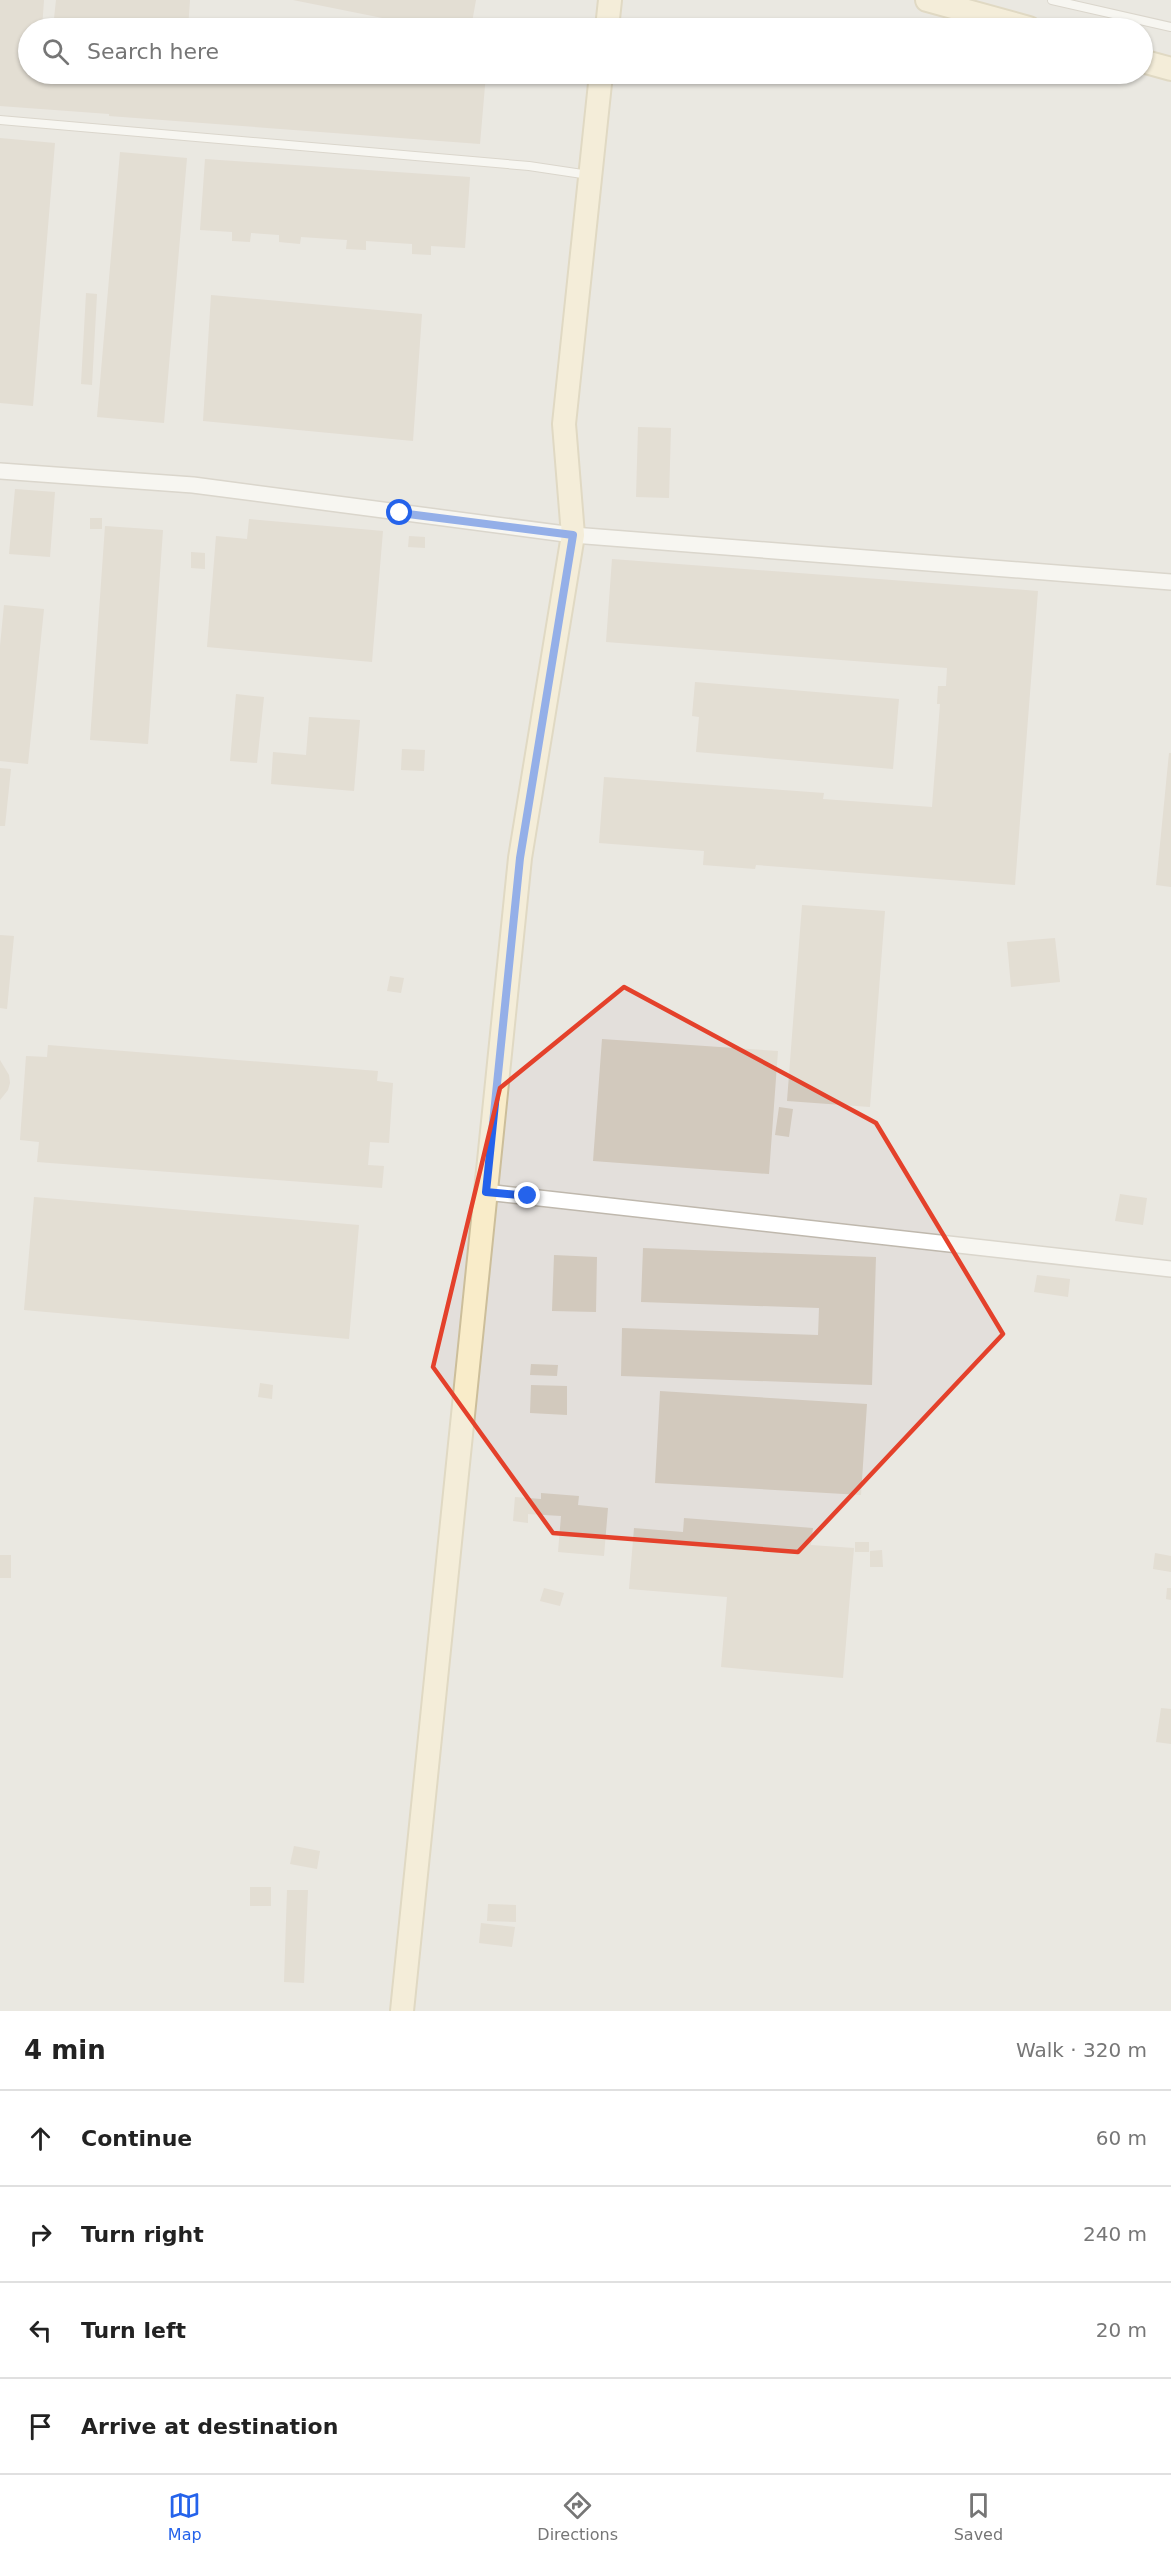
<!DOCTYPE html>
<html lang="en">
<head>
<meta charset="utf-8">
<style>
  body { margin:0; font-family:"DejaVu Sans",sans-serif; background:#f2f2f2; color:#222 }
  .stop { position:absolute; width:18px; height:18px; margin:-14px; border:4px solid #2563eb; border-radius:50%; background:#fff }
  .stop.end { background:#2563eb; border-color:#fff; box-shadow:0 2px 6px #0008 }
  .list { margin:0; padding:0; list-style:none }
  h2 { display:flex; justify-content:space-between; align-items:center; height:78px; margin:0; padding:0 24px; font-size:26px }
  h2 small { font-size:20px; font-weight:400; color:#767676 }
  .list li { display:grid; grid-template-columns:39px 1fr auto; gap:18px; align-items:center; box-sizing:border-box; height:96px; padding:0 24px; border-top:2px solid #e0e0e0 }
  .list b { display:block; font-size:22px; white-space:nowrap }
  .list em { font-size:20px; font-style:normal; color:#767676 }
  .icon { flex:none; width:33px; height:33px; fill:none; stroke:currentColor; stroke-width:2; stroke-linecap:round; stroke-linejoin:round }
  .map { position:relative; flex:none; width:1171px; height:2011px; overflow:hidden }
  .search { position:absolute; background:#fff; box-shadow:0 2px 4px #0004; left:18px; right:18px; top:18px; height:66px; display:flex; align-items:center; gap:15px; box-sizing:border-box; padding:0 21px; border-radius:33px; color:#767676; font-size:22px }
  .sheet { height:462px; background:#fff }
  nav { display:flex; justify-content:space-around; align-items:center; box-sizing:border-box; height:84px; border-top:2px solid #e0e0e0; background:#fff; font-size:16px; color:#767676 }
  nav a { display:grid; justify-items:center; gap:3px }
  nav .on { color:#2563eb }
  .map>svg:first-child { display:block }
  .industrial { fill:#e3dfdb; fill-rule:evenodd }
  .building { fill:#d2c9bd }
  .lines { fill:none; stroke-linecap:round; stroke-linejoin:round }
  .lane-casing { stroke:#bfb8ad; stroke-width:10 }
  .street-casing { stroke:#bfb8ad; stroke-width:18 }
  .secondary-casing { stroke:#ccbe9a; stroke-width:26 }
  .lane { stroke:#fff; stroke-width:8 }
  .street { stroke:#fff; stroke-width:15 }
  .secondary { stroke:#f9ecc9; stroke-width:22 }
  .route { stroke:#2563eb; stroke-width:8 }
  .marked { fill:none; stroke:#e4412b; stroke-width:4.5; stroke-linejoin:round }
</style>
</head>
<body>
<div class="map">
<svg width="1171" height="2011" viewBox="0 0 1171 2011">
  <rect width="100%" height="100%" fill="#f1eee6"/>
  <path class="industrial" d="M 0,0 L 1171,0 L 1171,2011 L 0,2011 ZM 28,28 L 1142,28 L 1142,74 L 28,74 Z"/>
  <path class="building" d="M 0,0 L 44,0 L 42,28 L 28,28 L 28,74 L 486,74 L 480,144 L 109,116 L 109,114 L 0,106 Z
    M 56,0 L 190,0 L 188,28 L 53,28 Z
    M 293,0 L 476,0 L 471,28 L 432,28 Z
    M 0,138 L 55,143 L 33,406 L 0,403 Z
    M 120,152 L 187,158 L 164,423 L 97,417 Z
    M 205,159 L 470,177 L 465,248 L 431,246 L 431,255 L 412,254 L 412,244 L 366,241 L 366,250 L 346,249 L 347,240 L 301,237 L 300,244 L 279,242 L 279,235 L 251,233 L 250,242 L 232,241 L 232,232 L 200,230 Z
    M 86,293 L 97,294 L 92,385 L 81,384 Z
    M 211,295 L 422,314 L 413,441 L 203,421 Z
    M 638,427 L 671,428 L 669,498 L 636,497 Z
    M 15,489 L 55,492 L 50,557 L 9,554 Z
    M 90,518 L 102,518 L 102,529 L 90,529 Z
    M 249,519 L 383,531 L 372,662 L 207,647 L 216,536 L 247,539 Z
    M 105,526 L 163,530 L 148,744 L 90,740 Z
    M 409,536 L 425,537 L 425,548 L 408,547 Z
    M 191,552 L 205,553 L 205,569 L 191,568 Z
    M 612,559 L 1038,591 L 1015,885 L 756,865 L 755,869 L 703,865 L 704,851 L 599,843 L 604,777 L 824,793 L 823,799 L 932,807 L 940,704 L 937,704 L 938,686 L 946,686 L 947,668 L 606,642 Z
    M 4,605 L 44,609 L 28,764 L 0,761 L 0,646 Z
    M 695,682 L 899,699 L 893,769 L 696,752 L 699,717 L 692,716 Z
    M 236,694 L 264,697 L 257,763 L 230,761 Z
    M 309,717 L 360,720 L 354,791 L 271,784 L 273,752 L 306,755 Z
    M 402,749 L 425,750 L 424,771 L 401,770 Z
    M 1169,753 L 1171,753 L 1171,887 L 1156,885 Z
    M 0,768 L 11,769 L 5,826 L 0,826 Z
    M 802,905 L 885,911 L 870,1107 L 787,1101 Z
    M 0,935 L 14,936 L 7,1009 L 0,1008 Z
    M 1055,938 L 1060,982 L 1011,987 L 1007,942 Z
    M 390,976 L 404,978 L 401,993 L 387,991 Z
    M 602,1039 L 778,1051 L 769,1174 L 593,1161 Z
    M 48,1045 L 378,1071 L 377,1081 L 393,1083 L 389,1143 L 370,1142 L 368,1165 L 384,1166 L 382,1188 L 37,1162 L 39,1142 L 20,1140 L 26,1056 L 47,1057 Z
    M 0,1060 L 9,1075 L 10,1083 L 8,1090 L 0,1100 Z
    M 779,1107 L 793,1109 L 789,1137 L 775,1135 Z
    M 1120,1194 L 1147,1198 L 1143,1225 L 1115,1221 Z
    M 34,1197 L 359,1225 L 349,1339 L 24,1310 Z
    M 643,1248 L 876,1257 L 872,1385 L 621,1376 L 622,1328 L 818,1335 L 819,1308 L 641,1302 Z
    M 554,1255 L 597,1257 L 596,1312 L 552,1311 Z
    M 1037,1275 L 1070,1279 L 1068,1297 L 1034,1292 Z
    M 531,1364 L 558,1365 L 557,1376 L 530,1375 Z
    M 260,1383 L 273,1385 L 272,1399 L 258,1397 Z
    M 531,1385 L 567,1386 L 567,1415 L 530,1413 Z
    M 660,1391 L 867,1404 L 861,1495 L 655,1483 Z
    M 541,1493 L 579,1496 L 578,1505 L 608,1508 L 604,1556 L 558,1552 L 561,1516 L 528,1514 L 528,1523 L 513,1521 L 515,1497 L 541,1499 Z
    M 684,1518 L 813,1528 L 811,1545 L 854,1548 L 843,1678 L 721,1667 L 727,1597 L 629,1589 L 634,1528 L 683,1532 Z
    M 855,1542 L 869,1542 L 869,1552 L 855,1552 Z
    M 882,1550 L 883,1567 L 870,1567 L 870,1551 Z
    M 1155,1553 L 1171,1556 L 1171,1572 L 1153,1569 Z
    M 0,1555 L 11,1555 L 11,1578 L 0,1578 Z
    M 544,1588 L 564,1593 L 560,1606 L 540,1601 Z
    M 1167,1588 L 1171,1588 L 1171,1600 L 1166,1599 Z
    M 1161,1708 L 1171,1709 L 1171,1744 L 1156,1742 Z
    M 294,1846 L 320,1851 L 317,1869 L 290,1864 Z
    M 250,1887 L 271,1887 L 271,1906 L 250,1906 Z
    M 287,1890 L 308,1890 L 304,1983 L 284,1982 Z
    M 488,1904 L 516,1905 L 516,1922 L 487,1921 Z
    M 481,1923 L 515,1927 L 512,1947 L 479,1943 Z"/>
  <g class="lines">
    <g class="lane-casing">
      <path id="lane" d="M 1052,0 L 1171,27
        M 0,120 L 529,166 L 589,175"/>
    </g>
    <g class="street-casing">
      <path id="street" d="M 0,471 L 193,485 L 573,535 L 1171,582
        M 486,1192 L 1171,1269"/>
    </g>
    <g class="secondary-casing">
      <path id="secondary" d="M 927,0 L 1029,28
        M 607,28 L 610,0
        M 1142,61 L 1171,69
        M 402,2011 L 520,858 L 573,535 L 564,424 L 601,74"/>
    </g>
    <use href="#lane" class="lane"/>
    <use href="#street" class="street"/>
    <use href="#secondary" class="secondary"/>
  </g>
  <g class="lines">
    <path class="route" d="M 400,513 L 573,535 L 520,858 L 486,1192 L 528,1196"/>
  </g>
  <path d="M0 0H1171V2011H0ZM 624,987 L 876,1123 L 1003,1334 L 798,1552 L 553,1533 L 433,1367 L 500,1088 Z" fill="#f1eee6" fill-opacity=".55" fill-rule="evenodd"/>
  <path class="marked" d="M 624,987 L 876,1123 L 1003,1334 L 798,1552 L 553,1533 L 433,1367 L 500,1088 Z"/>
</svg>
<div class="stop" style="left:400px;top:513px"></div>
<div class="stop end" style="left:528px;top:1196px"></div>
<div class="search"><svg class="icon" aria-label="search" viewBox="0 0 24 24"><circle cx="10" cy="10" r="6"/><path d="M15 15l6 6"/></svg>Search here</div>
</div>
<section class="sheet">
<h2>4 min<small>Walk · 320 m</small></h2>
<ul class="list">
<li><svg class="icon" aria-label="ahead" viewBox="0 0 24 24"><path d="M12 20V5M6 11l6-6 6 6"/></svg><div><b>Continue</b></div><em>60 m</em></li>
<li><svg class="icon" aria-label="right" viewBox="0 0 24 24"><path d="M7 20v-9h11M14 6l5 5-5 5"/></svg><div><b>Turn right</b></div><em>240 m</em></li>
<li><svg class="icon" aria-label="left" viewBox="0 0 24 24"><path d="M17 20v-9H6M10 6l-5 5 5 5"/></svg><div><b>Turn left</b></div><em>20 m</em></li>
<li><svg class="icon" aria-label="arrive" viewBox="0 0 24 24"><path d="M6 21V4h12l-3 4 3 4H6"/></svg><div><b>Arrive at destination</b></div></li>
</ul>
</section>
<nav>
<a class="on"><svg class="icon" aria-label="map" viewBox="0 0 24 24"><path d="M3 6l6-2 6 2 6-2v14l-6 2-6-2-6 2zM9 4v14M15 6v14"/></svg>Map</a>
<a><svg class="icon" aria-label="directions" viewBox="0 0 24 24"><path d="M12 3l9 9-9 9-9-9zM9 14v-3h6M13 9l2 2-2 2"/></svg>Directions</a>
<a><svg class="icon" aria-label="saved" viewBox="0 0 24 24"><path d="M7 4h10v16l-5-4-5 4z"/></svg>Saved</a>
</nav>
</body>
</html>
